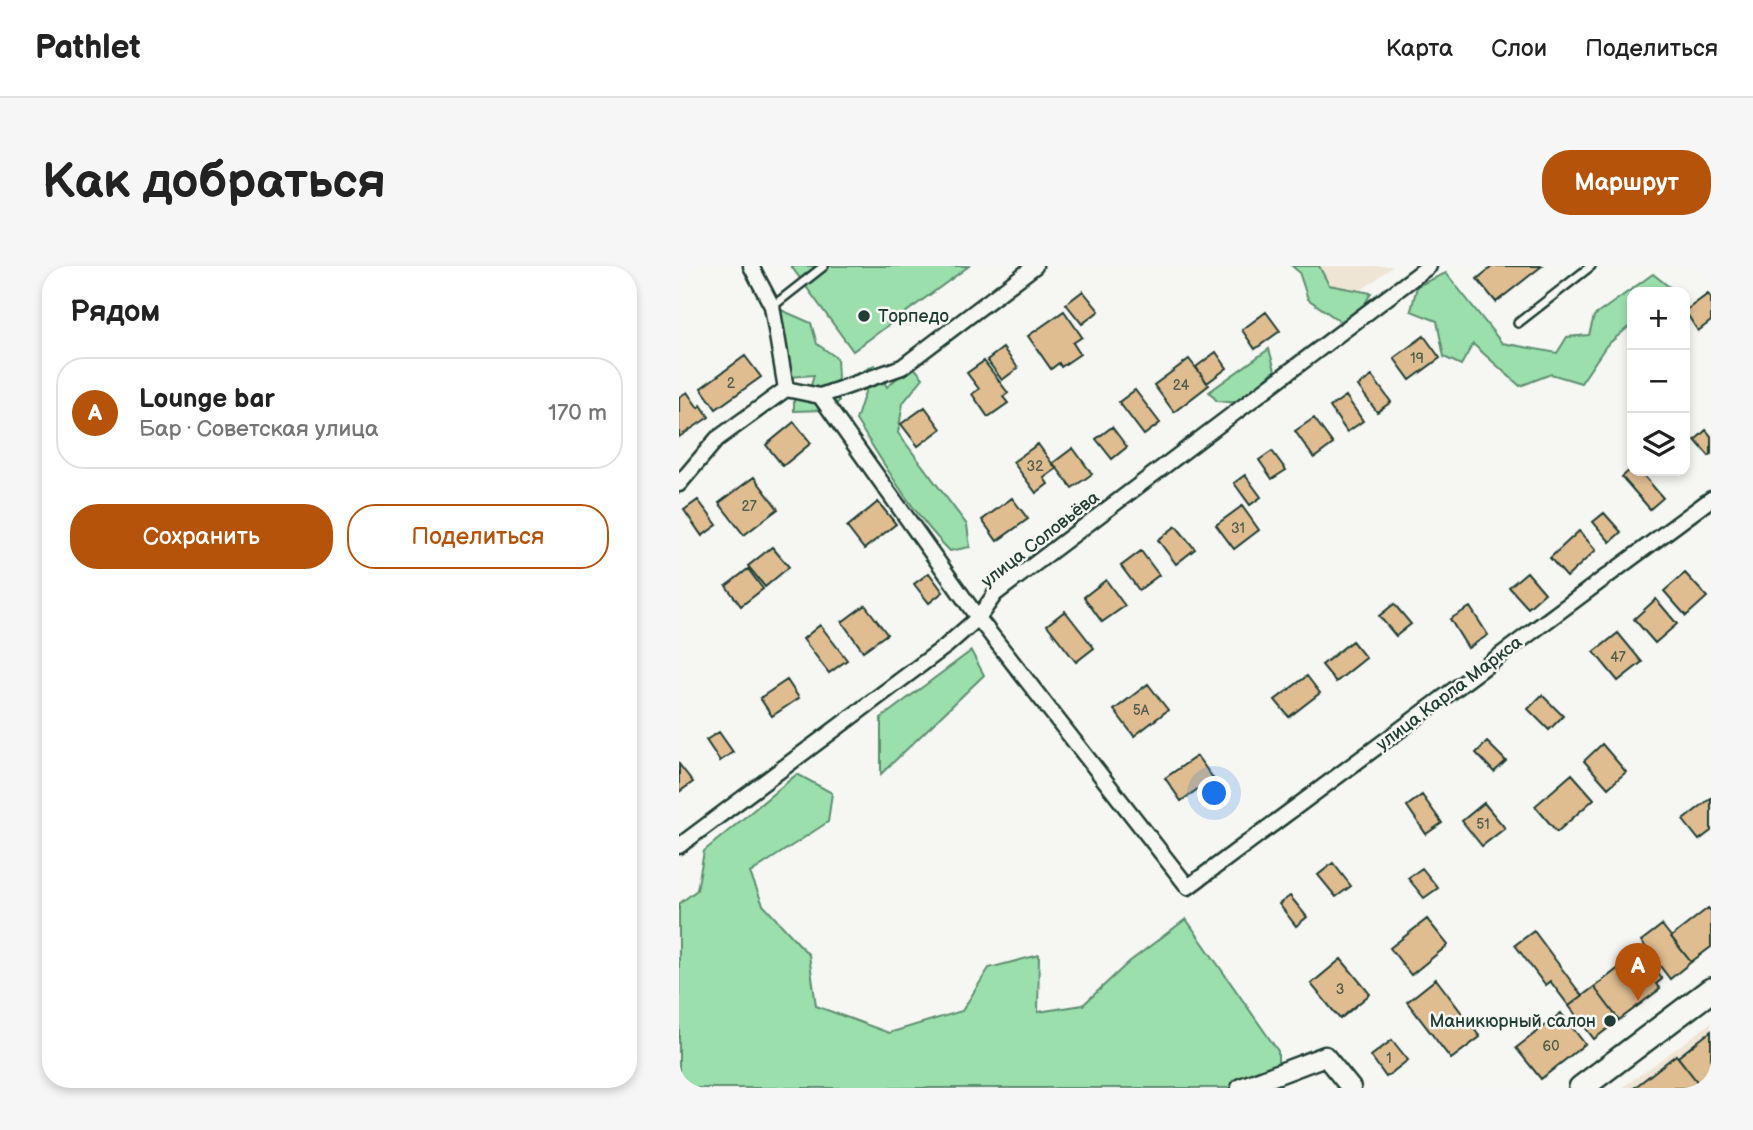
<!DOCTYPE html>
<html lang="ru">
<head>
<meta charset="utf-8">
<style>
  body { margin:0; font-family:"Balsamiq Sans",sans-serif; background:#f6f6f6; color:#222 }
  .controls { position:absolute; right:21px; top:21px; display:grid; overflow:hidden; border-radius:14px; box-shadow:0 4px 10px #0003 }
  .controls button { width:63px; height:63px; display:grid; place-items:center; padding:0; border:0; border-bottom:2px solid #e0e0e0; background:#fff; color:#222; font:35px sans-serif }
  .you { position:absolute; left:536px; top:528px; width:24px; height:24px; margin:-18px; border:5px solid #fff; border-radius:50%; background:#1a73e8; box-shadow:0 0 0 10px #1a73e833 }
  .badge { display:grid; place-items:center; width:46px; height:46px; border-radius:50%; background:#b45309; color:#fff; font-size:23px; font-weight:700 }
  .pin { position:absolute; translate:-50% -58px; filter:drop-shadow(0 2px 4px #0008) }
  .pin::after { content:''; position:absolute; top:37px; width:24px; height:21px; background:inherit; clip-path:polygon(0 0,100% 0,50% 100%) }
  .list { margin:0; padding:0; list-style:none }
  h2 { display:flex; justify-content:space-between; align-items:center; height:91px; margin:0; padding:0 28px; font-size:30px }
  h2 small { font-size:23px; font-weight:400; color:#767676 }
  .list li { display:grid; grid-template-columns:46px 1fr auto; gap:21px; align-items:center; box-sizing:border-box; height:112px; margin:0 14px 14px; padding:0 14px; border:2px solid #e0e0e0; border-radius:28px }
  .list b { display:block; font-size:26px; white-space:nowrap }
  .list p { margin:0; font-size:23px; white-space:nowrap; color:#767676 }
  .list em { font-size:23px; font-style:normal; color:#767676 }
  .actions { display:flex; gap:14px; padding:21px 28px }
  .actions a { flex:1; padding:16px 0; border:2px solid #b45309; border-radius:28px; text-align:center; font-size:24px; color:#b45309 }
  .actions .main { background:#b45309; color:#fff }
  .icon { flex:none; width:38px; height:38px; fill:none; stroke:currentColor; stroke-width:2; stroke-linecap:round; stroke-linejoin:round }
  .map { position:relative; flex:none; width:1032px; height:822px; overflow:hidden; border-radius:28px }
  header { display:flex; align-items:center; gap:42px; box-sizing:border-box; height:98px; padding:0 35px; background:#fff; border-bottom:2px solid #e0e0e0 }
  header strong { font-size:33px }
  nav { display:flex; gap:38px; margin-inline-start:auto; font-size:24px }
  .intro { display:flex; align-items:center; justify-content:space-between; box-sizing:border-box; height:168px; padding:0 42px }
  h1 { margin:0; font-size:49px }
  .button { padding:18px 32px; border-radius:28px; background:#b45309; color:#fff; font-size:24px; font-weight:700 }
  main { display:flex; gap:42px; padding:0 42px }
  aside { flex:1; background:#fff; border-radius:28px; box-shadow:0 4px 10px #0003 }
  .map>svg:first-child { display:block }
  .built { fill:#efe5d5 }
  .green { fill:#9bdfac; stroke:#5d8e70; stroke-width:2 }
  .building { fill:#dfbd91; stroke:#1f3d34; stroke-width:2 }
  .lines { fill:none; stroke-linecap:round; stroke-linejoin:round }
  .service-casing { stroke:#1f3d34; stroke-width:12 }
  .minor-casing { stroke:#1f3d34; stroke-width:19 }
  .tertiary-casing { stroke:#1f3d34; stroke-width:23 }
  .primary-casing { stroke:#1f3d34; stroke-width:28 }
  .service { stroke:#f6f6f2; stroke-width:7 }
  .minor { stroke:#f6f6f2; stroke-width:14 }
  .tertiary { stroke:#f6f6f2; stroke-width:18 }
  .primary { stroke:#f6f6f2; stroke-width:23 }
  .poi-dot { fill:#1f3d34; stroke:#f6f6f2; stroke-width:2.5 }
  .labels { text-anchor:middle; stroke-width:5; stroke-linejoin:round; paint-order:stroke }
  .number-label { font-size:14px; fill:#4f5d4b }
  .poi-label { font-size:18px; fill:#1f3d34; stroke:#f6f6f2; text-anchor:start }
  .street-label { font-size:18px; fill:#1f3d34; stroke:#f6f6f2 }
</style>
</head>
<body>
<header>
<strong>Pathlet</strong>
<nav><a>Карта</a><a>Слои</a><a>Поделиться</a></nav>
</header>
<div class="intro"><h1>Как добраться</h1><a class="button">Маршрут</a></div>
<main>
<aside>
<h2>Рядом<small></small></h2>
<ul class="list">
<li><span class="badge">A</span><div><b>Lounge bar</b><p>Бар · Советская улица</p></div><em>170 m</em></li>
</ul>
<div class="actions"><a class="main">Сохранить</a><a>Поделиться</a></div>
</aside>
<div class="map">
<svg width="1032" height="822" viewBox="0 0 1032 822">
  <rect width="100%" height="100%" fill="#f6f6f2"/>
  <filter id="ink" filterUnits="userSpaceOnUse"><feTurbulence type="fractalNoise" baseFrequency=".0143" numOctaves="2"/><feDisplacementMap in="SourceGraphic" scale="14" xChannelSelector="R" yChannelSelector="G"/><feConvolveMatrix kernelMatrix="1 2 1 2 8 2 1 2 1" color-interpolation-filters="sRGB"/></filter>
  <g filter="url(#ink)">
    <path class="built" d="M 634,0 L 714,0 L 665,38 Z
      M 1032,757 L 1032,822 L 943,822 Z"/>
    <path class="green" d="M 112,0 L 290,0 L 174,85 Z
      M 613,0 L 640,0 L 650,19 L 692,27 L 672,63 L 629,33 L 620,6 Z
      M 767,7 L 823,77 L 878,87 L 888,71 L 910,69 L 915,50 L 974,8 L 994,24 L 991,26 L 953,26 L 953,58 L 927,80 L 902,117 L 872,108 L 841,120 L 794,78 L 782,99 L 765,91 L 758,55 L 732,45 L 738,20 Z
      M 93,40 L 132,57 L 138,78 L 158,92 L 160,136 L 145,144 L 115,145 L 115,131 L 131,123 L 135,109 L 111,111 Z
      M 590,83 L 596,104 L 560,137 L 538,135 L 530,126 Z
      M 195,99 L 208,121 L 233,99 L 244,112 L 224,137 L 219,167 L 288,259 L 291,281 L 271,285 C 233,247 206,199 177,154 L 187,123 L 181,107 Z
      M 292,385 L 305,409 L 202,508 L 202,452 Z
      M 118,508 L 153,527 L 149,556 L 71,607 L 84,639 L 130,689 L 137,740 L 210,767 L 283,745 L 310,702 L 360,689 L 359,746 L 404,739 L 450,696 L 507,653 L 599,785 L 599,804 L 556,822 L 0,822 L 0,638 L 18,624 L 25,585 Z"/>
    <path class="building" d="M 814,0 L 863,0 L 817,36 L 798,13 Z
      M 404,25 L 420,45 L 403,58 L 387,38 Z
      M 1029,28 L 1032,32 L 1032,55 L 1019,65 L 1006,45 Z
      M 385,45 L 403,71 L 394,77 L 401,88 L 382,101 L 380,97 L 372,103 L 349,70 Z
      M 587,46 L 601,65 L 576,83 L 563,64 Z
      M 745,70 L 761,92 L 731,114 L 715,92 Z
      M 324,82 L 339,102 L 323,114 L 308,94 Z
      M 537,86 L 548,102 L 528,117 L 517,101 Z
      M 66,90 L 82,111 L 37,143 L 22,122 Z
      M 510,93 L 530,119 L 495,146 L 475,119 Z
      M 305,95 L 329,127 L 324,131 L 329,137 L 309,151 L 293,128 L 300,123 L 288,107 Z
      M 693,110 L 712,136 L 698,146 L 679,120 Z
      M 456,124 L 481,157 L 465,169 L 440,136 Z
      M 8,126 L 19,142 L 22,139 L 30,151 L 0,171 L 0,131 Z
      M 667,130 L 684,155 L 668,166 L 651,141 Z
      M 246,141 L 262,163 L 239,180 L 222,158 Z
      M 635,152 L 654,178 L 635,192 L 616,165 Z
      M 115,156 L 132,177 L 104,200 L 87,179 Z
      M 433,161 L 448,181 L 433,193 L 417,173 Z
      M 1027,164 L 1032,170 L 1032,188 L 1030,190 L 1016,174 Z
      M 359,178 L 377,203 L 365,212 L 369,218 L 357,227 L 334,196 Z
      M 394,182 L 413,208 L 393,222 L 374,197 Z
      M 593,185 L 607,204 L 593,213 L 580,194 Z
      M 953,202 L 953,205 L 961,205 L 984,232 L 971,243 L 943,211 Z
      M 566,209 L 582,231 L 571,239 L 555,217 Z
      M 75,211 L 99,243 L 65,269 L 40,237 Z
      M 333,232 L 349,253 L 318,275 L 303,254 Z
      M 19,234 L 38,259 L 23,270 L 5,244 Z
      M 199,236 L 217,258 L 185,283 L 168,261 Z
      M 563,240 L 580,264 L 555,283 L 537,259 Z
      M 925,247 L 942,266 L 931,276 L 914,256 Z
      M 497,260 L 516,283 L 497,298 L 479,274 Z
      M 900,265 L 917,284 L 888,311 L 871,292 Z
      M 93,281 L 110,301 L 86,321 L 69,300 Z
      M 462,285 L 480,309 L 460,324 L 442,300 Z
      M 69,303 L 84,323 L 62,340 L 47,320 Z
      M 848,306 L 866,327 L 849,342 L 830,321 Z
      M 250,307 L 264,326 L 250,337 L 235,318 Z
      M 1006,307 L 1028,331 L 1007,350 L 985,325 Z
      M 427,314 L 446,340 L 423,356 L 405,331 Z
      M 977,333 L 998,358 L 976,377 L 955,353 Z
      M 715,338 L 732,358 L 717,370 L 700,350 Z
      M 186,339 L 208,368 L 184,385 L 163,356 Z
      M 791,341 L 809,369 L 789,382 L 771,353 Z
      M 386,345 L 415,382 L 397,396 L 368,359 Z
      M 141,359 L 168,394 L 150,407 L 124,373 Z
      M 939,367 L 963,396 L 939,415 L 915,386 Z
      M 673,375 L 687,392 L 657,416 L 643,399 Z
      M 628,410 L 641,427 L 610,451 L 596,434 Z
      M 108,414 L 120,432 L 93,450 L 81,432 Z
      M 469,418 L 489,444 L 455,470 L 435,444 Z
      M 863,429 L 884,450 L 870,464 L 849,443 Z
      M 40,466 L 54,486 L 41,495 L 27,474 Z
      M 808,476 L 827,495 L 815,506 L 797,487 Z
      M 923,478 L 947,506 L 929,522 L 905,495 Z
      M 518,490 L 534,512 L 502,535 L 486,512 Z
      M 0,498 L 14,516 L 0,526 Z
      M 893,508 L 915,533 L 878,566 L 856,540 Z
      M 743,529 L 763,557 L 747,568 L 728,540 Z
      M 1032,532 L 1032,565 L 1020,574 L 1004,554 Z
      M 805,537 L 826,562 L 803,580 L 783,555 Z
      M 654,597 L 672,620 L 657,631 L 639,609 Z
      M 743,602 L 759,622 L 745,632 L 729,612 Z
      M 611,630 L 628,651 L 617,660 L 600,638 Z
      M 1029,642 L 1032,645 L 1032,681 L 1012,696 L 992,671 Z
      M 748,653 L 769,679 L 732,709 L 711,682 Z
      M 983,659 L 1012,696 L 991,713 L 962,675 Z
      M 855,665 L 903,730 L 890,740 L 871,715 L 866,719 L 836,679 Z
      M 962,685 L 983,713 L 977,718 L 981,723 L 940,754 L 915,721 Z
      M 662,693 L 691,728 L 661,753 L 632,718 Z
      M 757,713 L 801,771 L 772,793 L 728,736 Z
      M 915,721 L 940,754 L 915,773 L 890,740 Z
      M 882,747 L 906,778 L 862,813 L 837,782 Z
      M 1032,765 L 1032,822 L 1023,822 L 999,791 Z
      M 713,774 L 729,794 L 707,811 L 692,790 Z
      M 997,789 L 1023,822 L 955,822 Z"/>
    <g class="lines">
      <g class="service-casing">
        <path id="service" d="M 94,40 L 145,0
          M 839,57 L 912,0"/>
      </g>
      <g class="minor-casing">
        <path id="minor" d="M 72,0 L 93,40 L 107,123
          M 141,130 L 299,352 L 509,621 L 1032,233
          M 0,218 L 38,173 L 107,123 L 141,130 L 223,101 L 356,0
          M 0,580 L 267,380 L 299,352 L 316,328 L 750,0"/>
      </g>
      <g class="tertiary-casing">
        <path id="tertiary" d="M 562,822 L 646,790 L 672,822"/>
      </g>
      <g class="primary-casing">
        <path id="primary" d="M 902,822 L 1032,724"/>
      </g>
      <use href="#service" class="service"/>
      <use href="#minor" class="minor"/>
      <use href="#tertiary" class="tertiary"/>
      <use href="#primary" class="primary"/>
    </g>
  </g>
  <g class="poi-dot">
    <circle cx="185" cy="50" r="7"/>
    <circle cx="931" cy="755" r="7"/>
  </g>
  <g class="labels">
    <g class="number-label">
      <text x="738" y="97">19</text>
      <text x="52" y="122">2</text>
      <text x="502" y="124">24</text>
      <text x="356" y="205">32</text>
      <text x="70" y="245">27</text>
      <text x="559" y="267">31</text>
      <text x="939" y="396">47</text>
      <text x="462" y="449">5А</text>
      <text x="804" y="563">51</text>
      <text x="661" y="728">3</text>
      <text x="872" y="785">60</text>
      <text x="710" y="797">1</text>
    </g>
    <g class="poi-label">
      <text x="199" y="56">Торпедо</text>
      <text x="917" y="761" text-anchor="end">Маникюрный салон</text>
    </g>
    <g class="street-label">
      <text transform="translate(361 273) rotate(-38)" y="6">улица Соловьёва</text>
      <text transform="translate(770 427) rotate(-37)" y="6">улица Карла Маркса</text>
    </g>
  </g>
</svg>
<div class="controls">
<button>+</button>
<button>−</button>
<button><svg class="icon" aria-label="layers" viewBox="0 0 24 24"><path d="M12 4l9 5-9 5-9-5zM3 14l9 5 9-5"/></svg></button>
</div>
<div class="you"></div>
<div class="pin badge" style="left:959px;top:735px">A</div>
</div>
</main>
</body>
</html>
